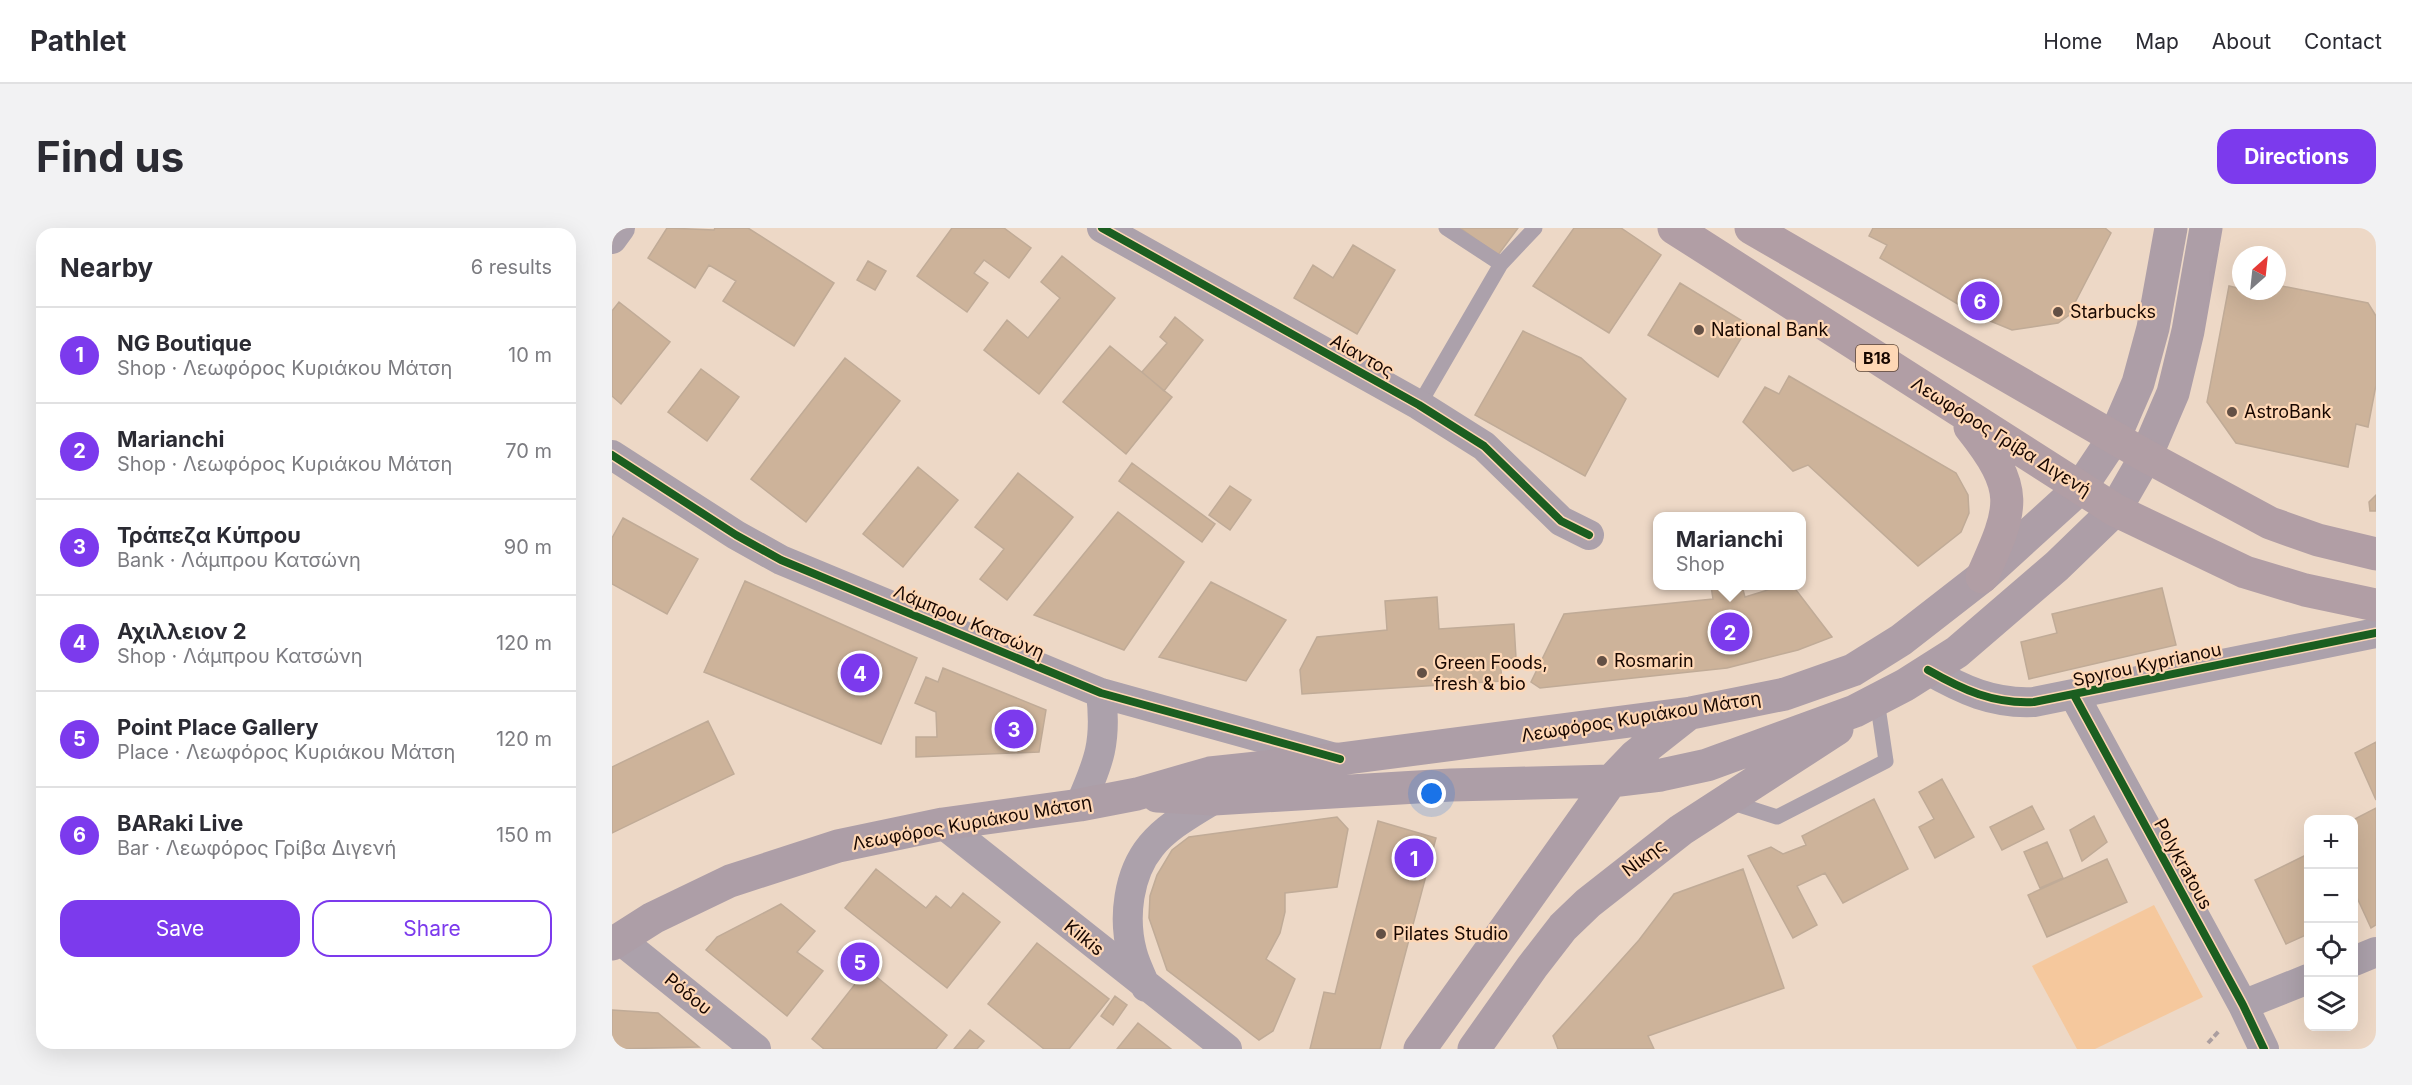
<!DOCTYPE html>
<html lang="en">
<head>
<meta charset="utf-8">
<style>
  body { margin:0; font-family:Inter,sans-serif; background:#f2f2f3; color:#2b2b33 }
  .controls { position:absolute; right:18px; bottom:18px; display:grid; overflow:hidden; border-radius:12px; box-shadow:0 6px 24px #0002 }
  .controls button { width:54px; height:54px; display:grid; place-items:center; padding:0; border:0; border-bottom:2px solid #e1e1e2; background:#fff; color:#2b2b33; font:30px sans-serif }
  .compass { position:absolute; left:1620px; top:18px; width:54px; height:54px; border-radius:50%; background:#fff; box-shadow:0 6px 24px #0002; rotate:27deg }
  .you { position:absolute; left:820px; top:566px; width:21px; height:21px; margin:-15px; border:4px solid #fff; border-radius:50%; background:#1a73e8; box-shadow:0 0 0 9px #1a73e833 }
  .badge { display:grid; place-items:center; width:39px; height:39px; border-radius:50%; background:#7c3aed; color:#fff; font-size:20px; font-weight:700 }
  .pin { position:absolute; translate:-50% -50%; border:3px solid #fff; box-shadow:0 2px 6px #0006 }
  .popup { position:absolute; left:1041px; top:284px; width:153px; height:78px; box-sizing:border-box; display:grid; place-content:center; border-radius:12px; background:#fff; filter:drop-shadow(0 2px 4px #0005); font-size:20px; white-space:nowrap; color:#7c7c81 }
  .popup b { font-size:22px; color:#2b2b33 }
  .popup::after { content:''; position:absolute; left:50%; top:100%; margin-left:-12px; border:12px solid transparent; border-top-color:#fff }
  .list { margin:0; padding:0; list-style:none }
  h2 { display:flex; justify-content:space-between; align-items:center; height:78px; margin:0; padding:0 24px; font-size:26px }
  h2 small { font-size:20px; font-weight:400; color:#7c7c81 }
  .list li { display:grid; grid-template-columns:39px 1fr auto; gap:18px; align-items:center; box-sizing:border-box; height:96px; padding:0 24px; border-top:2px solid #e1e1e2 }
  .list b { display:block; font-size:22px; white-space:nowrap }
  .list p { margin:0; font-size:20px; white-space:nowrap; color:#7c7c81 }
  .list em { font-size:20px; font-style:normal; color:#7c7c81 }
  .actions { display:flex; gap:12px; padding:18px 24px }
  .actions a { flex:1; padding:14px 0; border:2px solid #7c3aed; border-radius:18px; text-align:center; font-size:21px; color:#7c3aed }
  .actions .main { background:#7c3aed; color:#fff }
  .icon { flex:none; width:33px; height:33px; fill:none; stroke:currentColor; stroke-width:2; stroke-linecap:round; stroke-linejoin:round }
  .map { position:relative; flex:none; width:1764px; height:821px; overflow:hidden; border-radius:18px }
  header { display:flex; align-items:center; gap:36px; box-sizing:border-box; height:84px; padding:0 30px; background:#fff; border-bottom:2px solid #e1e1e2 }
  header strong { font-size:28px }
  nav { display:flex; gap:33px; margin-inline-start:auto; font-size:21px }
  .intro { display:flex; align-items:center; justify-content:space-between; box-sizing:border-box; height:144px; padding:0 36px }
  h1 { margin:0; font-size:42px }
  .button { padding:15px 27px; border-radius:18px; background:#7c3aed; color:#fff; font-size:21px; font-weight:700 }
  main { display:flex; gap:36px; padding:0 36px }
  aside { flex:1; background:#fff; border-radius:18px; box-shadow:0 6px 24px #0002 }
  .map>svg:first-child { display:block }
  .green { fill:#f5c89d }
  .building { fill:#cdb39a; stroke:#c0ab97; stroke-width:1.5 }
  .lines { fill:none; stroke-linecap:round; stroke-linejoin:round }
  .path { stroke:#ab9ea0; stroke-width:4; stroke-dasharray:6 3; stroke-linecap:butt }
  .service { stroke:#aca1ab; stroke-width:15 }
  .minor { stroke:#aca1ab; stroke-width:30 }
  .secondary { stroke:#ad9ea7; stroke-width:33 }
  .primary { stroke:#b19ea5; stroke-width:33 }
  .cycleway-casing { stroke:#fed7b5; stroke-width:11 }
  .cycleway { stroke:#1b5e20; stroke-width:8 }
  .poi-dot { fill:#635045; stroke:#fed7b5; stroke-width:2 }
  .labels { text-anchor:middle; stroke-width:4.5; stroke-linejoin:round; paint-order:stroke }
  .shield { fill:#fed7b5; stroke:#5d4536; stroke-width:1.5 }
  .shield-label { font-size:16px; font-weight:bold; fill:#180700 }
  .poi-label { font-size:18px; fill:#180700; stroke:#fed7b5; text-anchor:start }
  .street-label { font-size:18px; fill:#180700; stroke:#fed7b5 }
</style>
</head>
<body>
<header>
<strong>Pathlet</strong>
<nav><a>Home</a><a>Map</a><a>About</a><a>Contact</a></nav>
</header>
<div class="intro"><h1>Find us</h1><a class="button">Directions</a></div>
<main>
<aside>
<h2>Nearby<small>6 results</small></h2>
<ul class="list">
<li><span class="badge">1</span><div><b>NG Boutique</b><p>Shop · Λεωφόρος Κυριάκου Μάτση</p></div><em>10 m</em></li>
<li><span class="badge">2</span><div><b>Marianchi</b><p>Shop · Λεωφόρος Κυριάκου Μάτση</p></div><em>70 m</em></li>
<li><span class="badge">3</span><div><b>Τράπεζα Κύπρου</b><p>Bank · Λάμπρου Κατσώνη</p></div><em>90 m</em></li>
<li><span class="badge">4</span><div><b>Αχιλλειον 2</b><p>Shop · Λάμπρου Κατσώνη</p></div><em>120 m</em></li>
<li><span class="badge">5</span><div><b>Point Place Gallery</b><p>Place · Λεωφόρος Κυριάκου Μάτση</p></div><em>120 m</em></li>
<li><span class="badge">6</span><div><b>BARaki Live</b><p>Bar · Λεωφόρος Γρίβα Διγενή</p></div><em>150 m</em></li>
</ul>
<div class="actions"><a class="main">Save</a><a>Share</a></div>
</aside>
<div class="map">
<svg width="1764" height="821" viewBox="0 0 1764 821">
  <rect width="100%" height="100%" fill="#edd8c6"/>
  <path class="green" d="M 1542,677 L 1591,769 L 1483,821 L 1465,821 L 1420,738 Z"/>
  <path class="building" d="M 55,0 L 102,2 L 103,0 L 136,0 L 222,55 L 182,118 L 111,73 L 124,53 L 97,37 L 83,60 L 36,30 Z
    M 340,0 L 392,0 L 419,20 L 397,50 L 372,32 L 362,45 L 376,55 L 355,84 L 305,48 Z
    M 848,0 L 906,0 L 886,27 Z
    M 962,0 L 1009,0 L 1049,27 L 997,105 L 921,58 Z
    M 1261,0 L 1493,0 L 1499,5 L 1456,88 L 1446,95 L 1400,102 L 1366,88 L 1268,30 L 1275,17 L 1257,8 Z
    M 741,17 L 783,42 L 745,106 L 682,70 L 701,37 L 721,50 Z
    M 450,28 L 503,70 L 427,166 L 372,122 L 395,92 L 416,110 L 448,70 L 429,54 Z
    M 256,33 L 274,43 L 263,62 L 245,52 Z
    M 1068,55 L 1137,97 L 1106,149 L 1036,107 Z
    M 1665,57 L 1756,75 L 1764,88 L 1764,157 L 1756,199 L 1744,196 L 1736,239 L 1624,215 L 1595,174 L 1617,58 L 1660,68 L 1662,63 L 1665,63 Z
    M 7,74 L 58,114 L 9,176 L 0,168 L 0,83 Z
    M 563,89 L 591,112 L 552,163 L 530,144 L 555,115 L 548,109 Z
    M 911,103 L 969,130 L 1014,171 L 973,248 L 863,187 Z
    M 498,118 L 560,169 L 514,226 L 451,174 Z
    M 233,130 L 288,173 L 194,294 L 139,251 Z
    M 89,141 L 127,169 L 95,213 L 56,184 Z
    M 1177,148 L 1344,245 L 1356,267 L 1357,285 L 1349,304 L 1306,338 L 1196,237 L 1181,243 L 1131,194 L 1153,159 L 1167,166 Z
    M 520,235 L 603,296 L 590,314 L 507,253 Z
    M 306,239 L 346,272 L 291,339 L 251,306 Z
    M 406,245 L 461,289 L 395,372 L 368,351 L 392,321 L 363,299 Z
    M 618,258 L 639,272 L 618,302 L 597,287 Z
    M 1764,267 L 1764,283 L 1758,283 L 1757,274 Z
    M 506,284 L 572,334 L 512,422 L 422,387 Z
    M 11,290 L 86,331 L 55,386 L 0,356 L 0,310 Z
    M 133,353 L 305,430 L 269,516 L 92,444 Z
    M 599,354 L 674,392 L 634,453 L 547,429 Z
    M 1099,358 L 1130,358 L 1133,369 L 1169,358 L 1181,358 L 1220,409 L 1186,422 L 1115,440 L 928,460 L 919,454 L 952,386 L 1101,371 Z
    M 1550,360 L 1564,417 L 1417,451 L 1409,414 L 1445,405 L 1440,386 Z
    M 825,369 L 827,401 L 902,396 L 904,430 L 888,431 L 890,453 L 690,466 L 688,442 L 705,409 L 775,402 L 773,373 Z
    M 331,440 L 434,482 L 427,524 L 304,529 L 304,509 L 325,509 L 324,484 L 303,475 L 314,449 L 326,454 Z
    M 96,493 L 122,546 L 0,605 L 0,539 Z
    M 1764,514 L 1764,572 L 1743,525 Z
    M 1330,551 L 1362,609 L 1323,630 L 1307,599 L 1322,591 L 1307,564 Z
    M 1262,571 L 1296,641 L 1231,675 L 1213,645 L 1185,658 L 1205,697 L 1181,710 L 1136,628 L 1159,619 L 1171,626 L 1194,617 L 1190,608 Z
    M 1420,578 L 1432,601 L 1390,622 L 1378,599 Z
    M 1764,580 L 1764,697 L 1759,700 L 1742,663 L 1741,592 Z
    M 1482,588 L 1495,614 L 1470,633 L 1458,602 Z
    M 725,589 L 736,601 L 725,659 L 673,665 L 673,684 L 668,705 L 654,731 L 683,751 L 661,803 L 647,812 L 555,742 L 537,690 L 538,668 L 545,647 L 560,622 L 577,609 Z
    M 766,593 L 824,610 L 768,821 L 698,821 L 712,764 L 723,766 Z
    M 1435,614 L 1451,650 L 1428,660 L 1412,624 Z
    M 1696,626 L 1696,706 L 1674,716 L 1643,652 Z
    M 1495,631 L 1515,674 L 1435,709 L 1416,667 Z
    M 264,641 L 314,680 L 324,668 L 339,680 L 351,665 L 388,694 L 335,760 L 233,680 Z
    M 1131,641 L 1172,760 L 1036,808 L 1042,821 L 946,821 L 941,808 L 1027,712 L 1062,666 Z
    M 169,676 L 203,703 L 185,724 L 211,743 L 175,788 L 94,722 L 105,709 Z
    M 425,715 L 497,771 L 457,821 L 432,821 L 376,776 Z
    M 255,741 L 335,807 L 324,821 L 212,821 L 200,811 Z
    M 503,768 L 515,777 L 501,797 L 489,788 Z
    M 0,782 L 46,785 L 87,819 L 0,821 Z
    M 526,795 L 559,821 L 505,821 Z
    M 358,802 L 372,813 L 365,821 L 342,821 Z"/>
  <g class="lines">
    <path class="path" d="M 1596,815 L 1608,802"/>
    <path class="service" d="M 834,0 L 889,36
      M 807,177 L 889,36 L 923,0
      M 1115,573 L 1165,589 L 1274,533 L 1265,472"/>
    <path class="minor" d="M 490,0 L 807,177 L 872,218 L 949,293 L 977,307
      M 0,11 L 8,0
      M 0,227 L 124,307 L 169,332 L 489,465 L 723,530
      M 1316,442 C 1351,462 1381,476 1422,474 L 1764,405
      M 1462,467 L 1631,777 L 1652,821
      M 468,577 C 487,534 495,514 489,465
      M 331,596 L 615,821
      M 7,711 L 144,821
      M 1742,733 L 1764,724
      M 534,759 C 529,748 523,736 520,724 C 511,690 516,646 539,618 C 555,598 580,585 602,571
      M 1631,777 L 1696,751"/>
    <path class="secondary" d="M 545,568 L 602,571 L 839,557 L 999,553 L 1049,547 L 1095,537 L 1243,483 L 1293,457 L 1345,424 L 1445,338 L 1503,282 L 1534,228 L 1561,165 L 1576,103 L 1594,0
      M 0,716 L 41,690 L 118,653 L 226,618 L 331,596 L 468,577 L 525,566 L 598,545 L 728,531 L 1079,485 L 1173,466 L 1241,442 L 1289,412 L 1370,349 L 1469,259 L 1503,208 L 1526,155 L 1541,100 L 1559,0
      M 808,821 L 999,553 L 1023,528 L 1075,487
      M 862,821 L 920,739 L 951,699 L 976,675 L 1069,602 L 1225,501"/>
    <path class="primary" d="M 1062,0 L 1503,282 L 1633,344 L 1693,362 L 1764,377
      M 1139,0 L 1534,228 L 1658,295 L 1706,312 L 1764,326
      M 1358,199 C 1408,262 1402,278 1370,349"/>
    <g class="cycleway-casing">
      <path id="cycleway" d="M 490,0 L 807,177 L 872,218 L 949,293 L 977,307
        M 0,227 L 124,307 L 169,332 L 489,465 L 728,531
        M 1316,442 C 1351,462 1381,476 1422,474 L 1764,405
        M 1462,467 L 1631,777 L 1652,821"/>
    </g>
    <use href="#cycleway" class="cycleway"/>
  </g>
  <g class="poi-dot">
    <circle cx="1446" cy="84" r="6"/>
    <circle cx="1087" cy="102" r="6"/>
    <circle cx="1620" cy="184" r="6"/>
    <circle cx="990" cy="433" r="6"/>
    <circle cx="810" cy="445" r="6"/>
    <circle cx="769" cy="706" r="6"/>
  </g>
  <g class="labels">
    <rect class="shield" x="1244" y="117" width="42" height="26" rx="4.5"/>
    <g class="shield-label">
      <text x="1265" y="136">B18</text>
    </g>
    <g class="poi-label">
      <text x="1458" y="90">Starbucks</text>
      <text x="1099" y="108">National Bank</text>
      <text x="1632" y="190">AstroBank</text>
      <text x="1002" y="439">Rosmarin</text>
      <text x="822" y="441">Green Foods,<tspan x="822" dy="21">fresh &amp; bio</tspan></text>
      <text x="781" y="712">Pilates Studio</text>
    </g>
    <g class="street-label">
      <text transform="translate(750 128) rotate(29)" y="6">Αίαντος</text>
      <text transform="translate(1389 209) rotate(32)" y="6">Λεωφόρος Γρίβα Διγενή</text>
      <text transform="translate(357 394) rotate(23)" y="6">Λάμπρου Κατσώνη</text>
      <text transform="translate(1535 437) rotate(-12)" y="6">Spyrou Kyprianou</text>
      <text transform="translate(1029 489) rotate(-9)" y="6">Λεωφόρος Κυριάκου Μάτση</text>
      <text transform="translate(360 595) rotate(-10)" y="6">Λεωφόρος Κυριάκου Μάτση</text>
      <text transform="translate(1032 630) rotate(-37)" y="6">Νίκης</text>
      <text transform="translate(1571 636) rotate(61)" y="6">Polykratous</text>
      <text transform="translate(472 710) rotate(39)" y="6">Kilkis</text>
      <text transform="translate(76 766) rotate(39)" y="6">Ρόδου</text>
    </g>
  </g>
</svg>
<div class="controls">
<button>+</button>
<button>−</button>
<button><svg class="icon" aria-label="locate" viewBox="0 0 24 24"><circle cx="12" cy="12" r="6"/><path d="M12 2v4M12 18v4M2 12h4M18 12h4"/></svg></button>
<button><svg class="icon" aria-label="layers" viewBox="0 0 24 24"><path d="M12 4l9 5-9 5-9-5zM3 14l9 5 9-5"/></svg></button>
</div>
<svg class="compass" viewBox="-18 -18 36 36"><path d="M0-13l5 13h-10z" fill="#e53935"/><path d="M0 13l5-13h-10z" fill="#7c7c81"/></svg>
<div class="you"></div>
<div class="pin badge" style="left:802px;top:630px">1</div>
<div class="pin badge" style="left:1118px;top:404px">2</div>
<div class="popup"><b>Marianchi</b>Shop</div>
<div class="pin badge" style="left:402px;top:501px">3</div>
<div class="pin badge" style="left:248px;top:445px">4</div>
<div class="pin badge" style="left:248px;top:734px">5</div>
<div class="pin badge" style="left:1368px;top:73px">6</div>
</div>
</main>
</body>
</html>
